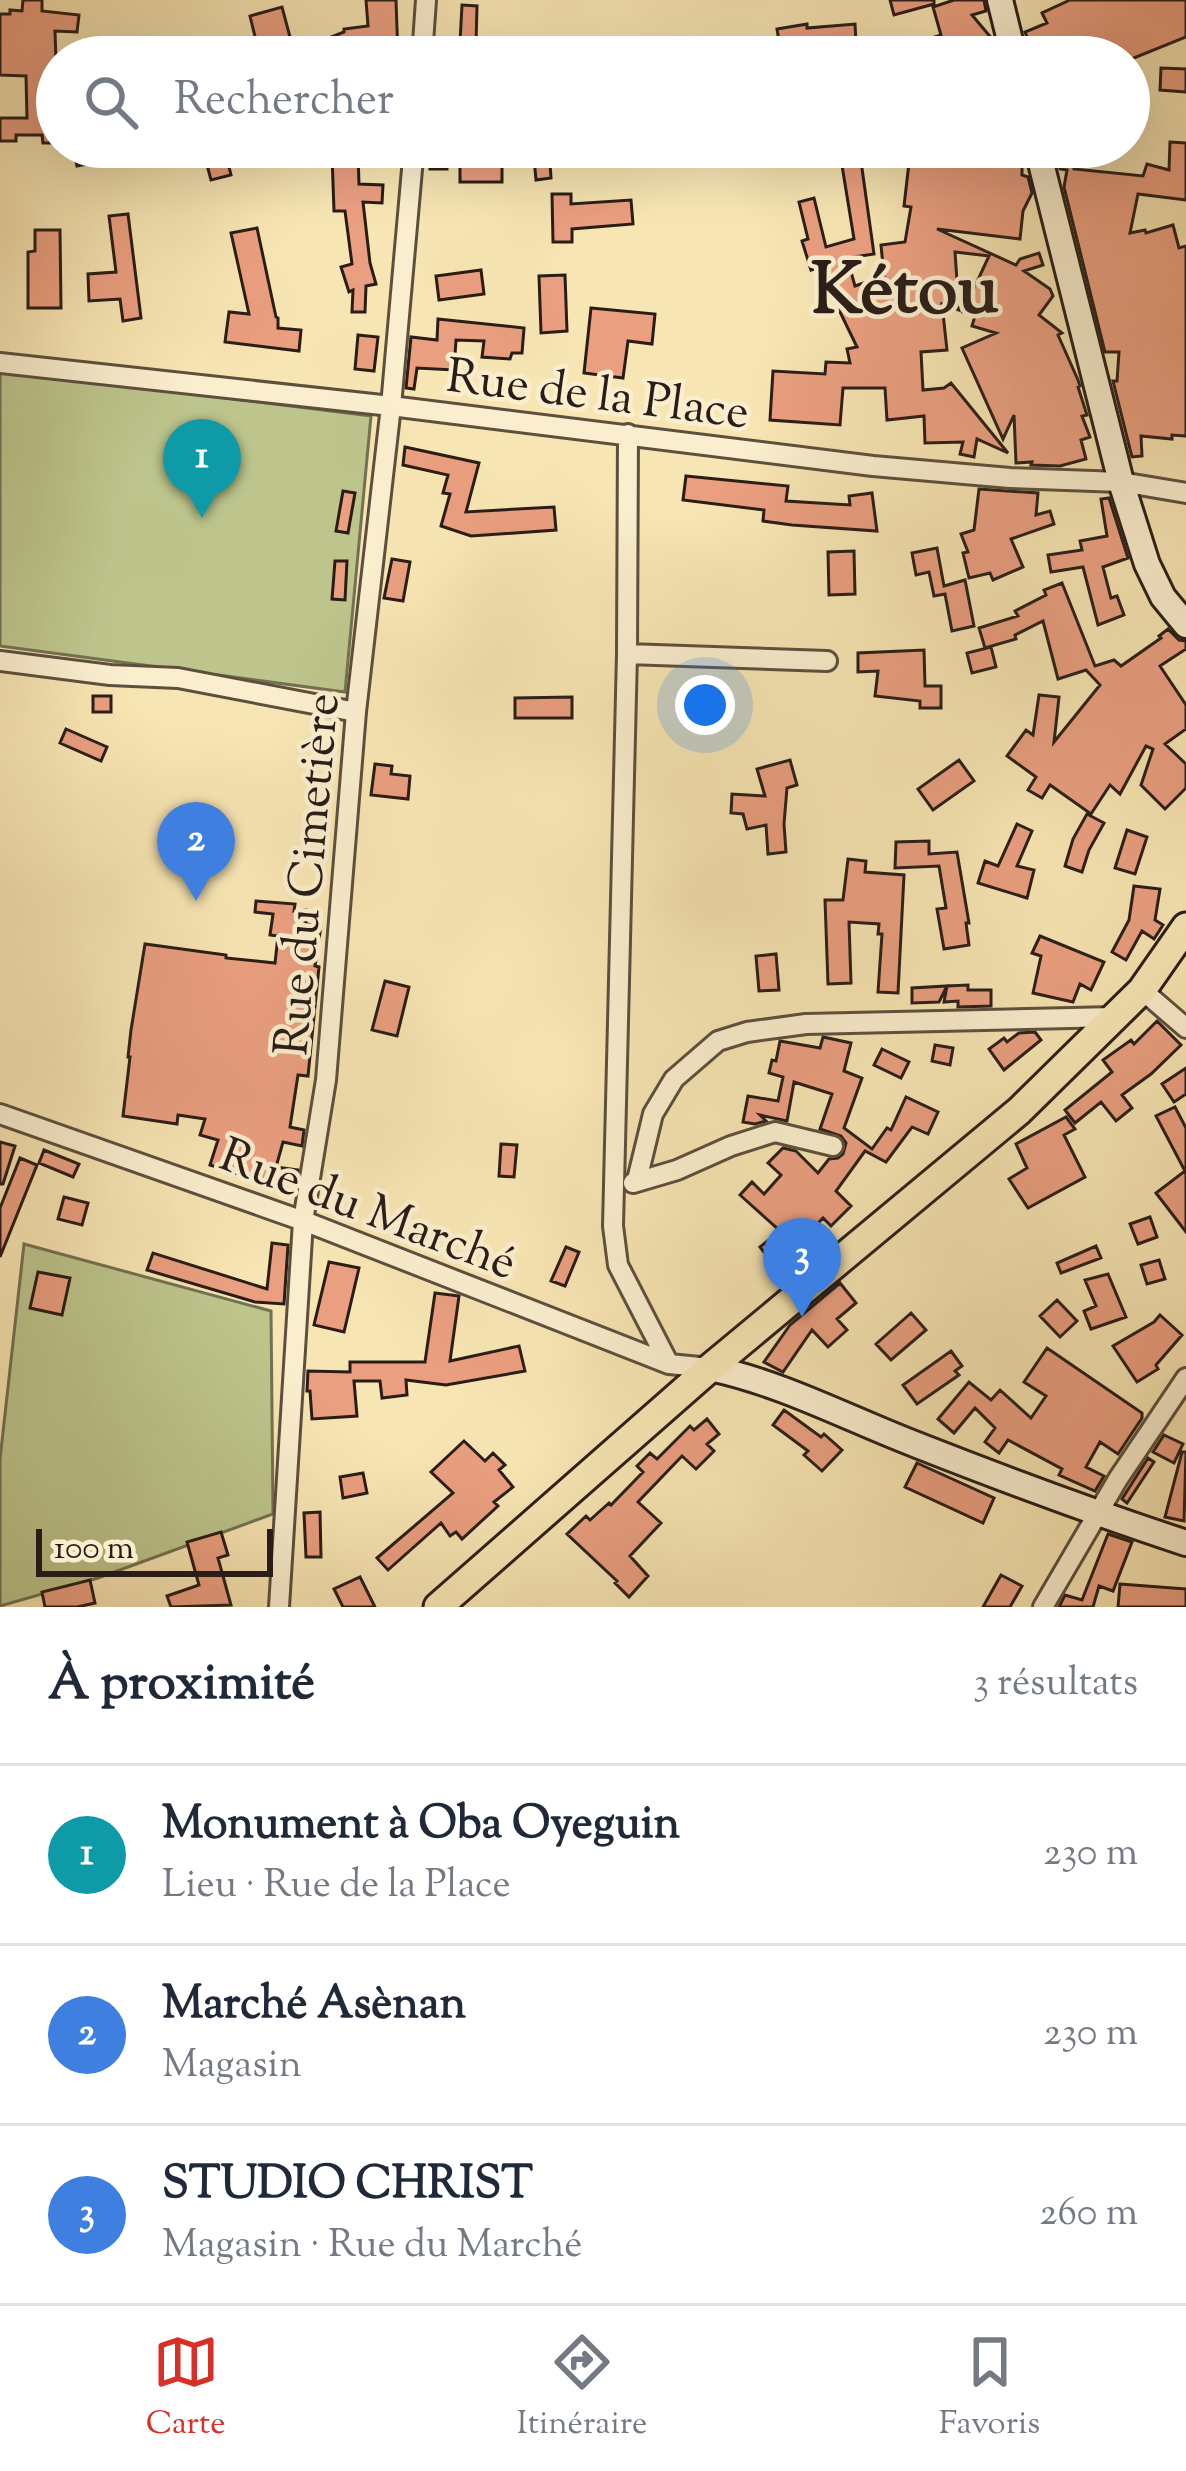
<!DOCTYPE html>
<html lang="fr">
<head>
<meta charset="utf-8">
<style>
  body { margin:0; font-family:"Sorts Mill Goudy",serif; background:#f6f6f7; color:#1f2937 }
  .scale { position:absolute; left:36px; bottom:30px; width:237px; box-sizing:border-box; padding-left:12px; border:6px solid #2a1d17; border-top:0; font-size:33px; line-height:42px; white-space:nowrap; color:#2a1d17; -webkit-text-stroke:9px #faeece; paint-order:stroke }
  .you { position:absolute; left:705px; top:705px; width:42px; height:42px; margin:-30px; border:9px solid #fff; border-radius:50%; background:#1a73e8; box-shadow:0 0 0 18px #1a73e833 }
  .badge { display:grid; place-items:center; width:78px; height:78px; border-radius:50%; background:#d93025; color:#fff; font-size:39px; font-weight:700 }
  .pin { position:absolute; translate:-50% -99px; filter:drop-shadow(0 3px 6px #0008) }
  .pin::after { content:''; position:absolute; top:63px; width:42px; height:36px; background:inherit; clip-path:polygon(0 0,100% 0,50% 100%) }
  .list { margin:0; padding:0; list-style:none }
  h2 { display:flex; justify-content:space-between; align-items:center; height:156px; margin:0; padding:0 48px; font-size:51px }
  h2 small { font-size:39px; font-weight:400; color:#747a83 }
  .list li { display:grid; grid-template-columns:78px 1fr auto; gap:36px; align-items:center; box-sizing:border-box; height:180px; padding:0 48px; border-top:3px solid #e0e1e3 }
  .list b { display:block; font-size:45px; white-space:nowrap }
  .list p { margin:0; font-size:39px; white-space:nowrap; color:#747a83 }
  .list em { font-size:39px; font-style:normal; color:#747a83 }
  .icon { flex:none; width:66px; height:66px; fill:none; stroke:currentColor; stroke-width:2; stroke-linecap:round; stroke-linejoin:round }
  .map { position:relative; flex:none; width:1186px; height:1607px; overflow:hidden }
  .search { position:absolute; background:#fff; box-shadow:0 12px 48px #0002; left:36px; right:36px; top:36px; height:132px; display:flex; align-items:center; gap:30px; box-sizing:border-box; padding:0 42px; border-radius:66px; color:#747a83; font-size:45px }
  .sheet { height:696px; background:#fff }
  nav { display:flex; justify-content:space-around; align-items:center; box-sizing:border-box; height:168px; border-top:3px solid #e0e1e3; background:#fff; font-size:33px; color:#747a83 }
  nav a { display:grid; justify-items:center; gap:6px }
  nav .on { color:#d93025 }
  .map>svg:first-child { display:block }
  .green { fill:#bdc58c; stroke:#747152; stroke-width:3 }
  .building { fill:#ea9f80; stroke:#2a1d17; stroke-width:3 }
  .lines { fill:none; stroke-linecap:round; stroke-linejoin:round }
  .street-casing { stroke:#5d4f3e; stroke-width:24 }
  .secondary-casing { stroke:#2a1d17; stroke-width:30 }
  .primary-casing { stroke:#2a1d17; stroke-width:33 }
  .street { stroke:#faeece; stroke-width:18 }
  .secondary { stroke:#faeece; stroke-width:24 }
  .primary { stroke:#f7e5b3; stroke-width:27 }
  .labels { text-anchor:middle; stroke-width:9; stroke-linejoin:round; paint-order:stroke }
  .street-label { font-size:48px; fill:#2a1d17; stroke:#faeece }
  .town-label { font-size:72px; font-weight:bold; fill:#2a1d17; stroke:#faeece }
</style>
</head>
<body>
<div class="map">
<svg width="1186" height="1607" viewBox="0 0 1186 1607">
  <rect width="100%" height="100%" fill="#f7e5b3"/>
  <filter id="stains"><feTurbulence type="fractalNoise" baseFrequency=".00167" numOctaves="4"/><feColorMatrix values="0 0 0 0 .2 0 0 0 0 .09 0 0 0 0 .02 0 0 0 .5 -.17"/></filter>
  <radialGradient id="worn" r=".72"><stop offset=".6" stop-color="#630" stop-opacity="0"/><stop offset="1" stop-color="#630" stop-opacity=".3"/></radialGradient>
  <path class="green" d="M 0,370 L 371,416 L 345,692 L 0,646 Z
    M 24,1244 L 271,1311 L 273,1514 L 98,1578 L 0,1606 L 0,1459 Z"/>
  <path class="building" d="M 23,0 L 42,0 L 42,11 L 79,15 L 77,32 L 55,31 L 57,93 L 42,93 L 43,119 L 57,118 L 57,143 L 43,143 L 42,135 L 16,135 L 16,141 L 0,141 L 0,118 L 27,118 L 26,76 L 0,75 L 0,14 L 10,14 L 10,10 L 22,11 Z
    M 366,0 L 396,0 L 398,57 L 355,57 L 354,47 L 327,57 L 260,57 L 250,16 L 282,7 L 294,52 L 344,32 L 344,29 L 368,26 Z
    M 890,0 L 934,0 L 934,4 L 894,15 Z
    M 954,0 L 984,0 L 986,11 L 972,15 L 993,40 L 995,47 L 984,56 L 972,41 L 942,53 L 935,37 L 941,35 L 933,7 Z
    M 1070,0 L 1186,0 L 1186,37 L 1129,60 L 1129,57 L 1035,57 L 1025,32 L 1047,23 L 1042,13 Z
    M 462,5 L 477,6 L 476,43 L 460,42 Z
    M 807,24 L 807,28 L 855,24 L 856,42 L 815,45 L 814,42 L 780,47 L 777,29 Z
    M 728,38 L 736,57 L 709,57 L 705,46 Z
    M 1161,68 L 1186,69 L 1186,92 L 1160,90 Z
    M 1170,142 L 1186,143 L 1186,200 L 1138,194 L 1130,233 L 1145,230 L 1146,233 L 1173,225 L 1179,248 L 1186,246 L 1186,436 L 1172,435 L 1172,439 L 1141,436 L 1142,456 L 1132,457 L 1113,381 L 1117,381 L 1119,352 L 1105,352 L 1064,187 L 1067,170 L 1060,169 L 1054,147 L 1076,147 L 1074,169 L 1143,176 L 1147,164 L 1169,170 Z
    M 73,147 L 184,147 L 184,153 L 126,165 L 124,157 L 77,166 Z
    M 533,147 L 549,147 L 551,178 L 536,180 Z
    M 682,147 L 737,147 L 737,153 L 685,164 Z
    M 839,147 L 859,147 L 874,254 L 847,258 L 855,286 L 884,276 L 881,245 L 905,242 L 911,207 L 904,206 L 909,163 L 901,163 L 902,147 L 989,147 L 988,150 L 1006,151 L 1005,154 L 1022,155 L 1022,175 L 1028,177 L 1032,193 L 1023,211 L 1020,239 L 937,229 L 1016,265 L 1020,259 L 1039,253 L 1043,265 L 1024,271 L 1050,289 L 1053,296 L 1039,315 L 1062,333 L 1058,335 L 1078,380 L 1080,386 L 1078,387 L 1087,415 L 1082,416 L 1090,437 L 1081,440 L 1086,459 L 1060,466 L 1031,465 L 1032,462 L 1016,463 L 1014,415 L 1003,439 L 962,348 L 996,333 L 972,326 L 975,316 L 963,312 L 989,256 L 955,252 L 959,310 L 942,304 L 947,350 L 921,352 L 923,390 L 944,388 L 951,383 L 1008,453 L 977,439 L 974,457 L 960,454 L 963,442 L 925,443 L 924,416 L 887,420 L 885,388 L 843,388 L 840,425 L 770,420 L 773,371 L 825,374 L 826,362 L 850,363 L 847,349 L 857,347 L 840,312 L 827,265 L 811,270 L 802,241 L 808,239 L 799,202 L 814,198 L 826,247 L 854,239 Z
    M 431,149 L 447,149 L 447,169 L 430,169 Z
    M 358,154 L 359,184 L 383,185 L 382,203 L 363,202 L 370,263 L 376,284 L 366,286 L 365,312 L 352,312 L 353,290 L 349,292 L 341,267 L 352,264 L 345,211 L 334,211 L 332,155 Z
    M 226,155 L 231,175 L 211,180 L 206,161 Z
    M 460,163 L 502,163 L 502,182 L 460,182 Z
    M 552,194 L 571,194 L 571,204 L 631,200 L 633,224 L 572,229 L 572,242 L 553,242 Z
    M 128,214 L 141,318 L 123,321 L 120,299 L 89,301 L 88,274 L 116,272 L 109,216 Z
    M 257,228 L 276,317 L 278,318 L 278,328 L 301,330 L 299,351 L 225,342 L 229,312 L 249,314 L 231,233 Z
    M 35,230 L 60,230 L 61,308 L 28,308 L 28,252 L 35,251 Z
    M 481,270 L 484,294 L 439,300 L 436,276 Z
    M 565,275 L 567,331 L 541,333 L 539,276 Z
    M 591,308 L 655,314 L 652,344 L 628,341 L 623,378 L 584,373 Z
    M 438,319 L 524,328 L 522,353 L 512,353 L 510,359 L 482,357 L 484,341 L 456,340 L 454,370 L 417,368 L 414,389 L 406,388 L 411,337 L 437,340 Z
    M 358,335 L 378,337 L 374,371 L 355,369 Z
    M 405,447 L 479,463 L 466,512 L 554,507 L 556,530 L 471,536 L 441,526 L 450,494 L 443,493 L 448,475 L 403,465 Z
    M 686,476 L 788,486 L 786,501 L 850,505 L 849,496 L 872,493 L 877,531 L 792,525 L 763,521 L 764,510 L 683,500 Z
    M 979,489 L 1038,493 L 1036,515 L 1050,511 L 1054,524 L 1011,539 L 1023,567 L 993,580 L 990,573 L 969,578 L 963,553 L 968,552 L 961,534 L 974,530 Z
    M 343,491 L 355,493 L 348,533 L 336,531 Z
    M 1109,498 L 1128,558 L 1103,567 L 1111,598 L 1117,596 L 1124,615 L 1098,625 L 1083,567 L 1051,572 L 1048,555 L 1082,550 L 1080,541 L 1107,536 L 1101,499 Z
    M 937,548 L 944,586 L 965,580 L 974,626 L 952,631 L 945,594 L 934,596 L 929,572 L 916,575 L 912,553 Z
    M 854,551 L 855,594 L 829,595 L 828,552 Z
    M 392,559 L 410,562 L 403,601 L 384,598 Z
    M 335,561 L 347,561 L 345,600 L 332,599 Z
    M 1062,583 L 1095,666 L 1114,660 L 1121,666 L 1161,638 L 1159,636 L 1168,629 L 1179,640 L 1186,641 L 1186,649 L 1160,666 L 1186,705 L 1186,729 L 1165,744 L 1186,764 L 1186,788 L 1165,809 L 1141,785 L 1153,749 L 1146,746 L 1120,794 L 1110,785 L 1091,814 L 1050,785 L 1042,798 L 1028,790 L 1036,777 L 1007,756 L 1026,730 L 1033,735 L 1039,695 L 1059,697 L 1054,742 L 1100,685 L 1086,670 L 1058,679 L 1043,621 L 1015,635 L 1016,639 L 985,648 L 979,628 L 1018,616 L 1015,611 L 1046,595 L 1044,590 Z
    M 991,647 L 996,667 L 972,673 L 967,653 Z
    M 924,650 L 925,686 L 941,686 L 941,708 L 920,708 L 920,701 L 875,696 L 878,671 L 858,672 L 858,653 Z
    M 93,696 L 111,696 L 111,712 L 93,712 Z
    M 572,697 L 572,718 L 515,718 L 515,698 Z
    M 66,729 L 107,747 L 101,761 L 60,743 Z
    M 790,760 L 797,785 L 787,788 L 784,824 L 786,852 L 768,854 L 766,825 L 747,829 L 743,814 L 731,813 L 732,794 L 765,796 L 757,769 Z
    M 959,760 L 974,781 L 933,810 L 918,789 Z
    M 375,764 L 392,766 L 391,774 L 410,776 L 408,799 L 371,795 Z
    M 1087,814 L 1104,823 L 1089,850 L 1082,872 L 1065,866 L 1073,839 Z
    M 1017,824 L 1032,831 L 1017,866 L 1034,870 L 1027,898 L 978,883 L 985,861 L 998,866 Z
    M 1127,830 L 1147,837 L 1135,874 L 1115,868 Z
    M 929,841 L 929,854 L 957,852 L 969,923 L 966,923 L 969,945 L 944,949 L 937,909 L 946,908 L 939,866 L 895,868 L 896,842 Z
    M 848,859 L 866,861 L 865,872 L 904,875 L 898,993 L 878,992 L 882,934 L 878,934 L 879,924 L 849,922 L 851,983 L 828,984 L 825,900 L 843,900 Z
    M 1134,886 L 1160,889 L 1155,920 L 1163,925 L 1154,939 L 1142,931 L 1126,960 L 1112,952 L 1129,920 Z
    M 256,901 L 295,904 L 294,911 L 306,910 L 306,924 L 321,926 L 315,966 L 319,967 L 308,1076 L 298,1075 L 290,1127 L 304,1130 L 302,1146 L 283,1142 L 276,1167 L 298,1170 L 295,1185 L 270,1181 L 267,1187 L 244,1178 L 245,1176 L 210,1165 L 218,1140 L 200,1135 L 205,1119 L 178,1115 L 177,1124 L 123,1116 L 130,1057 L 128,1057 L 131,1030 L 145,944 L 226,955 L 226,958 L 275,963 L 278,936 L 270,935 L 273,914 L 255,912 Z
    M 1040,936 L 1104,962 L 1091,990 L 1080,984 L 1073,1002 L 1033,993 L 1041,956 L 1032,953 Z
    M 776,954 L 779,990 L 759,991 L 756,956 Z
    M 385,981 L 409,987 L 397,1036 L 372,1030 Z
    M 968,985 L 968,990 L 991,990 L 991,1006 L 958,1007 L 958,1001 L 944,1002 L 947,986 Z
    M 947,986 L 939,1002 L 912,1003 L 912,988 Z
    M 1157,1021 L 1181,1045 L 1151,1074 L 1122,1095 L 1132,1108 L 1116,1121 L 1101,1102 L 1075,1123 L 1065,1110 L 1112,1072 L 1103,1060 L 1131,1040 L 1134,1044 Z
    M 1035,1032 L 1041,1040 L 1004,1070 L 989,1049 L 1004,1038 L 1007,1042 L 1019,1033 Z
    M 823,1037 L 851,1043 L 844,1071 L 862,1078 L 844,1128 L 872,1149 L 887,1128 L 891,1130 L 906,1097 L 938,1112 L 928,1134 L 912,1127 L 886,1162 L 865,1151 L 836,1191 L 851,1206 L 831,1226 L 823,1218 L 805,1237 L 809,1242 L 776,1268 L 760,1247 L 780,1231 L 740,1195 L 752,1182 L 764,1194 L 781,1175 L 768,1163 L 783,1148 L 796,1151 L 818,1173 L 829,1159 L 838,1158 L 843,1154 L 846,1143 L 841,1136 L 820,1129 L 832,1094 L 794,1082 L 787,1121 L 760,1115 L 766,1121 L 755,1124 L 743,1122 L 748,1096 L 778,1101 L 783,1077 L 769,1073 L 772,1060 L 776,1061 L 780,1041 L 820,1048 Z
    M 935,1045 L 953,1048 L 950,1065 L 932,1061 Z
    M 882,1049 L 909,1062 L 901,1078 L 874,1065 Z
    M 1186,1068 L 1186,1094 L 1174,1102 L 1162,1084 Z
    M 1175,1107 L 1186,1128 L 1186,1232 L 1156,1193 L 1185,1171 L 1156,1116 Z
    M 1066,1117 L 1075,1129 L 1064,1135 L 1085,1177 L 1028,1208 L 1009,1179 L 1027,1168 L 1016,1144 Z
    M 0,1142 L 15,1146 L 3,1184 L 0,1184 Z
    M 501,1144 L 517,1145 L 514,1177 L 499,1176 Z
    M 44,1150 L 79,1164 L 73,1177 L 39,1163 Z
    M 20,1158 L 37,1165 L 0,1257 L 0,1208 Z
    M 64,1197 L 88,1203 L 82,1225 L 58,1219 Z
    M 1150,1217 L 1157,1237 L 1138,1244 L 1130,1224 Z
    M 272,1243 L 288,1245 L 284,1304 L 255,1302 L 147,1270 L 153,1253 L 267,1289 Z
    M 1096,1246 L 1101,1258 L 1061,1273 L 1057,1263 Z
    M 566,1247 L 579,1252 L 565,1286 L 551,1281 Z
    M 1159,1260 L 1165,1279 L 1147,1284 L 1141,1265 Z
    M 329,1262 L 359,1268 L 344,1332 L 314,1325 Z
    M 38,1272 L 70,1278 L 62,1315 L 30,1308 Z
    M 1108,1274 L 1126,1317 L 1091,1329 L 1084,1311 L 1096,1306 L 1085,1280 Z
    M 840,1283 L 856,1303 L 837,1319 L 847,1330 L 828,1347 L 812,1330 L 783,1372 L 764,1362 L 790,1325 Z
    M 435,1293 L 459,1296 L 450,1361 L 519,1346 L 525,1371 L 446,1385 L 406,1380 L 407,1395 L 382,1398 L 380,1381 L 354,1381 L 357,1416 L 312,1419 L 310,1391 L 307,1391 L 308,1371 L 350,1372 L 350,1362 L 425,1362 Z
    M 1057,1300 L 1077,1321 L 1060,1337 L 1040,1316 Z
    M 911,1313 L 926,1330 L 891,1360 L 876,1344 Z
    M 1160,1315 L 1182,1335 L 1156,1365 L 1158,1369 L 1137,1382 L 1113,1346 L 1154,1322 Z
    M 1047,1348 L 1142,1413 L 1142,1418 L 1118,1454 L 1100,1442 L 1086,1467 L 1104,1476 L 1095,1491 L 1059,1475 L 1062,1469 L 1008,1440 L 999,1453 L 985,1442 L 995,1428 L 975,1408 L 954,1433 L 938,1419 L 969,1382 L 991,1400 L 1000,1390 L 1031,1418 L 1046,1396 L 1024,1382 Z
    M 951,1351 L 962,1366 L 955,1371 L 959,1375 L 917,1404 L 903,1385 Z
    M 784,1410 L 821,1437 L 824,1434 L 842,1450 L 822,1471 L 804,1455 L 808,1451 L 773,1425 Z
    M 707,1419 L 719,1434 L 707,1444 L 714,1451 L 696,1469 L 682,1456 L 638,1502 L 661,1523 L 630,1556 L 648,1576 L 629,1597 L 615,1583 L 617,1581 L 567,1534 L 586,1516 L 590,1520 L 609,1503 L 611,1505 L 643,1472 L 637,1466 L 650,1453 L 657,1459 L 690,1426 L 694,1430 Z
    M 1164,1435 L 1183,1444 L 1174,1463 L 1153,1452 Z
    M 464,1441 L 485,1461 L 493,1453 L 505,1465 L 499,1470 L 513,1487 L 494,1502 L 498,1506 L 462,1539 L 456,1532 L 450,1536 L 441,1523 L 388,1570 L 377,1558 L 453,1493 L 431,1472 Z
    M 1182,1452 L 1186,1452 L 1184,1521 L 1165,1517 Z
    M 1148,1458 L 1154,1462 L 1127,1503 L 1122,1499 Z
    M 917,1463 L 994,1498 L 983,1523 L 905,1487 Z
    M 363,1473 L 367,1493 L 343,1498 L 340,1477 Z
    M 320,1512 L 321,1557 L 306,1557 L 304,1513 Z
    M 221,1532 L 228,1555 L 218,1558 L 231,1605 L 171,1607 L 167,1596 L 199,1585 L 187,1542 Z
    M 1108,1534 L 1132,1542 L 1113,1591 L 1099,1586 L 1093,1607 L 1059,1607 L 1065,1595 L 1082,1600 Z
    M 1001,1575 L 1022,1586 L 1010,1607 L 983,1607 Z
    M 360,1577 L 375,1607 L 343,1607 L 334,1589 Z
    M 90,1580 L 95,1603 L 77,1607 L 45,1607 L 42,1592 Z
    M 1120,1584 L 1186,1589 L 1186,1607 L 1118,1607 Z"/>
  <g class="lines">
    <g class="street-casing">
      <path id="street" d="M 422,57 L 426,0
        M 0,363 L 391,406 L 873,466 L 1010,478 L 1121,482 L 1186,493
        M 628,434 L 627,654 L 613,1226 L 618,1265 L 669,1364
        M 627,654 L 827,661
        M 0,661 L 110,675 L 178,678 L 356,712
        M 1142,990 L 1186,1028
        M 0,1114 L 309,1223 L 669,1364 L 710,1368
        M 637,1180 L 653,1114 L 674,1079 L 718,1041 L 747,1032 L 806,1024 L 1115,1017
        M 633,1183 L 677,1170 L 731,1146 L 775,1132 L 833,1146
        M 279,1607 L 303,1221 L 326,1080 L 356,712 L 391,406 L 414,147
        M 1043,1607 L 1118,1479 L 1186,1378"/>
    </g>
    <g class="secondary-casing">
      <path id="secondary" d="M 1000,0 L 1014,57
        M 1037,147 L 1121,482 L 1147,564 L 1163,597 L 1186,625
        M 710,1368 C 782,1383 849,1419 917,1445 C 1006,1480 1095,1513 1186,1543"/>
    </g>
    <g class="primary-casing">
      <path id="primary" d="M 438,1607 L 710,1368 L 1019,1111 L 1142,990 L 1186,927"/>
    </g>
    <use href="#street" class="street"/>
    <use href="#secondary" class="secondary"/>
    <use href="#primary" class="primary"/>
  </g>
  <g class="labels">
    <g class="street-label">
      <text transform="translate(598 392) rotate(7)" y="17">Rue de la Place</text>
      <text transform="translate(305 874) rotate(-85)" y="17">Rue du Cimetière</text>
      <text transform="translate(369 1207) rotate(21)" y="17">Rue du Marché</text>
    </g>
    <g class="town-label">
      <text x="905" y="312">Kétou</text>
    </g>
  </g>
  <rect width="100%" height="100%" filter="url(#stains)"/>
  <rect width="100%" height="100%" fill="url(#worn)"/>
</svg>
<div class="scale">100 m</div>
<div class="you"></div>
<div class="pin badge" style="left:202px;top:518px;background:#0f9aa8">1</div>
<div class="pin badge" style="left:196px;top:901px;background:#3f7fe0">2</div>
<div class="pin badge" style="left:802px;top:1317px;background:#3f7fe0">3</div>
<div class="search"><svg class="icon" aria-label="search" viewBox="0 0 24 24"><circle cx="10" cy="10" r="6"/><path d="M15 15l6 6"/></svg>Rechercher</div>
</div>
<section class="sheet">
<h2>À proximité<small>3 résultats</small></h2>
<ul class="list">
<li><span class="badge" style="background:#0f9aa8">1</span><div><b>Monument à Oba Oyeguin</b><p>Lieu · Rue de la Place</p></div><em>230 m</em></li>
<li><span class="badge" style="background:#3f7fe0">2</span><div><b>Marché Asènan</b><p>Magasin</p></div><em>230 m</em></li>
<li><span class="badge" style="background:#3f7fe0">3</span><div><b>STUDIO CHRIST</b><p>Magasin · Rue du Marché</p></div><em>260 m</em></li>
</ul>
</section>
<nav>
<a class="on"><svg class="icon" aria-label="map" viewBox="0 0 24 24"><path d="M3 6l6-2 6 2 6-2v14l-6 2-6-2-6 2zM9 4v14M15 6v14"/></svg>Carte</a>
<a><svg class="icon" aria-label="directions" viewBox="0 0 24 24"><path d="M12 3l9 9-9 9-9-9zM9 14v-3h6M13 9l2 2-2 2"/></svg>Itinéraire</a>
<a><svg class="icon" aria-label="saved" viewBox="0 0 24 24"><path d="M7 4h10v16l-5-4-5 4z"/></svg>Favoris</a>
</nav>
</body>
</html>
